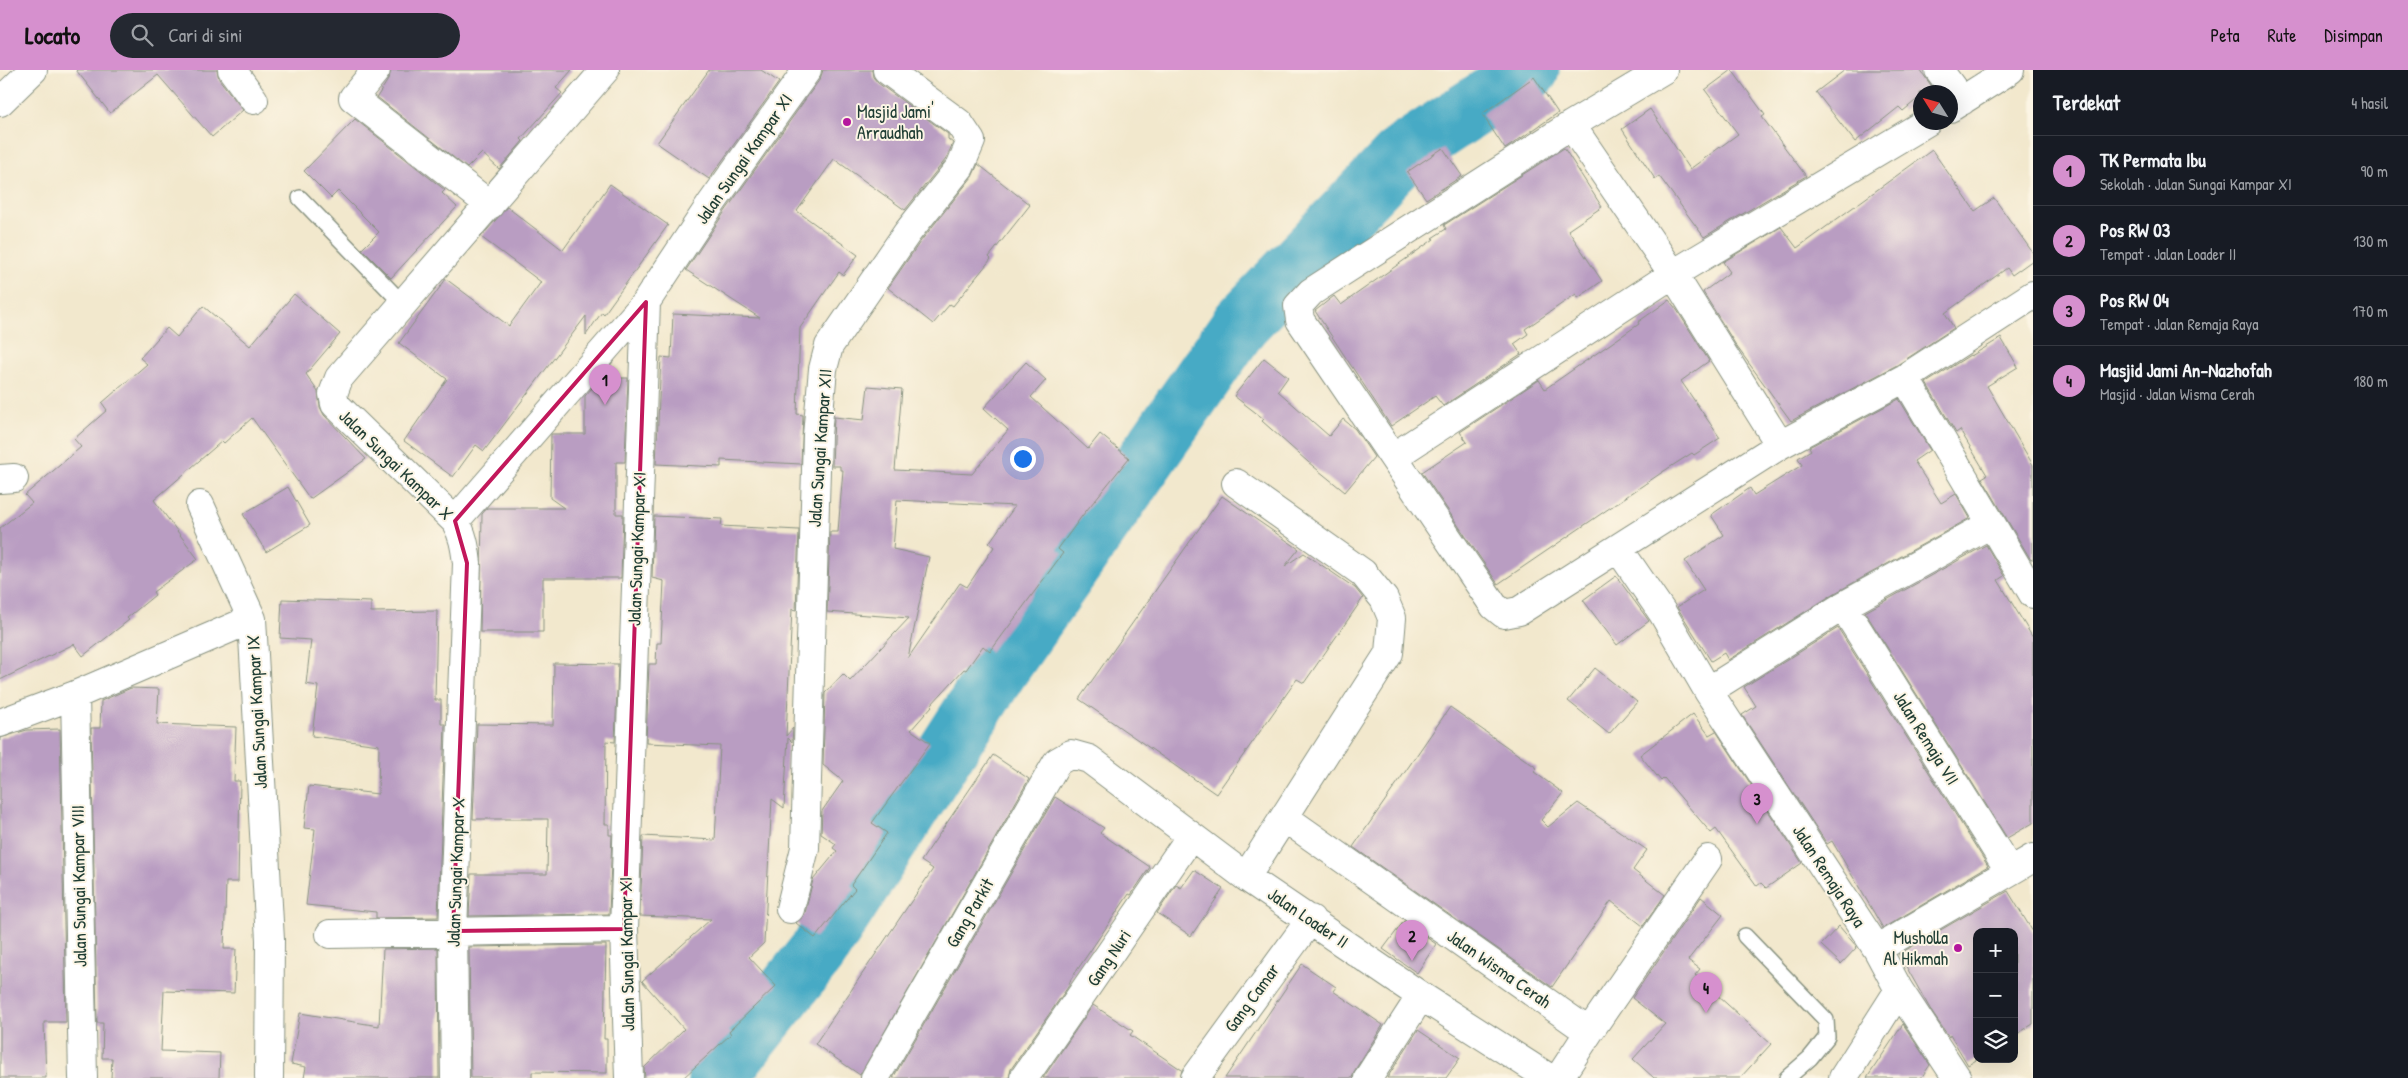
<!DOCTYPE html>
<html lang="id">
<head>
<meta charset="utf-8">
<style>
  body { margin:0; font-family:"Patrick Hand",sans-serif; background:#242831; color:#f1f3f6 }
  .controls { position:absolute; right:15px; bottom:15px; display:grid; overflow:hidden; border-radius:10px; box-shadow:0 5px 20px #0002 }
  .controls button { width:45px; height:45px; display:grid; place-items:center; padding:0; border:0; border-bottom:1px solid #363941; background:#171b24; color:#f1f3f6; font:25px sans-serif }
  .compass { position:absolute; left:1913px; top:15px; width:45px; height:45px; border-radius:50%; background:#171b24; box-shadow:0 5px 20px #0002; rotate:307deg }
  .you { position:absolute; left:1022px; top:388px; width:18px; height:18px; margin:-12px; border:4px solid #fff; border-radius:50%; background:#1a73e8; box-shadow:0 0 0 8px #1a73e833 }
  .badge { display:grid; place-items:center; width:32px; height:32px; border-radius:50%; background:#d690ce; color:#111; font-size:16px; font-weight:700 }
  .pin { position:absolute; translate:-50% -41px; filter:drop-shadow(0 1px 2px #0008) }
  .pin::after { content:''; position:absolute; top:26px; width:18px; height:15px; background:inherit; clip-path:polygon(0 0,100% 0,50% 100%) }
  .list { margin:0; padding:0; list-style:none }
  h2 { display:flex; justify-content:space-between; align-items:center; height:65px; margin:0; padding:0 20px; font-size:21px }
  h2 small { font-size:16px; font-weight:400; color:#9ea1a6 }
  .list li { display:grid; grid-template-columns:32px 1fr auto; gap:15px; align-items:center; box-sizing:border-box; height:70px; padding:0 20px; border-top:1px solid #363941 }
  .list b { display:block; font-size:19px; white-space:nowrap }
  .list p { margin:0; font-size:16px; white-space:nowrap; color:#9ea1a6 }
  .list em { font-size:16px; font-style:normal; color:#9ea1a6 }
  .icon { flex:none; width:28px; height:28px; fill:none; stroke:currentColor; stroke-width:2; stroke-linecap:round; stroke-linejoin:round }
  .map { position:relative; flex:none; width:2033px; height:1008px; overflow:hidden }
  header { display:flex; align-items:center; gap:30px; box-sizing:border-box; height:70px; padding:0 25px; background:#d690ce; color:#111 }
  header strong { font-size:24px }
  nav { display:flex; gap:28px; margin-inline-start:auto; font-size:18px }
  .search { width:350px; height:45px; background:#242831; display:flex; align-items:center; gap:12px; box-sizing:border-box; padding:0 18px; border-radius:28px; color:#9ea1a6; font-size:19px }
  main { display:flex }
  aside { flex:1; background:#171b24 }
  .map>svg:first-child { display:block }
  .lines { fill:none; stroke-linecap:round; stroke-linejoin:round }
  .river { stroke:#46aac5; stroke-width:59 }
  .building { fill:#b99dc2; fill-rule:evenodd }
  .service-casing { stroke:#889280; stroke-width:18 }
  .minor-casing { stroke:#889280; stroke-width:30 }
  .service { stroke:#fff; stroke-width:15 }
  .minor { stroke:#fff; stroke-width:28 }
  .marked { fill:none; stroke:#c2185b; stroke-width:4; stroke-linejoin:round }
  .poi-dot { fill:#b5179e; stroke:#fcf5e5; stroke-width:2 }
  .labels { text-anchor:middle; stroke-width:4; stroke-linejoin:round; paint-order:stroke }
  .poi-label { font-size:18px; fill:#1f3d34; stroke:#fcf5e5; text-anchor:start }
  .street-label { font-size:18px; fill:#1f3d34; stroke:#fcf5e5 }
</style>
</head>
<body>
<header>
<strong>Locato</strong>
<div class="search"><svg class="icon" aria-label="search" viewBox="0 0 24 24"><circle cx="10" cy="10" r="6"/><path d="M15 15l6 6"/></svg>Cari di sini</div>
<nav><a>Peta</a><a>Rute</a><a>Disimpan</a></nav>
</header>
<main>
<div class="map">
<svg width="2033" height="1008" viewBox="0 0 2033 1008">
  <rect width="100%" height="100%" fill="#fcf5e5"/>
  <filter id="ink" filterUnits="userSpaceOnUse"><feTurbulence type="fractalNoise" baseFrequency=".02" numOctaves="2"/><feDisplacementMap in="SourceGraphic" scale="10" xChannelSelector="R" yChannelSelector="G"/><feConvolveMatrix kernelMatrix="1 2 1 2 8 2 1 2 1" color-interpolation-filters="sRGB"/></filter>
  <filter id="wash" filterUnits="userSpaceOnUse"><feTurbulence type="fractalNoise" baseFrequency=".0096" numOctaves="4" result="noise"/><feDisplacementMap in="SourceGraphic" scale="20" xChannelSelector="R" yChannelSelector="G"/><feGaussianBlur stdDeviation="1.12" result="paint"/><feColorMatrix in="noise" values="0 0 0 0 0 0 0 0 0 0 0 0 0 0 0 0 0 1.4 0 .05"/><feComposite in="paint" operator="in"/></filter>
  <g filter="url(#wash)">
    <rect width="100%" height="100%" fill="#f2e8cd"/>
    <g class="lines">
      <path class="river" d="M 717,1008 L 819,880 L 997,603 L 1241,253 L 1404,83 L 1530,0"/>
    </g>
    <g id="blocks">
      <path class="building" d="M 76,0 L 217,0 L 219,9 L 243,40 L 212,67 L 158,5 L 110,43 Z
        M 391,0 L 572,0 L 556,18 L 562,23 L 521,69 L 523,71 L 499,99 L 482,83 L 467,98 L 377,27 L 388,10 Z
        M 709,0 L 761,0 L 779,12 L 709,109 L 657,73 Z
        M 823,0 L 872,0 L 873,7 L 878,13 L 948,64 L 948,69 L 953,73 L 946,89 L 905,140 L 834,89 L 797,141 L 858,185 L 843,205 L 839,202 L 800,258 L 797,344 L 803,345 L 801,394 L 721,390 L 721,397 L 656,394 L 661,287 L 671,288 L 673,244 L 760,248 L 686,200 L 724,143 L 820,9 Z
        M 1732,0 L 1765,45 L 1762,47 L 1806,106 L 1704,167 L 1659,106 L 1655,109 L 1622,59 L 1650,39 L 1690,99 L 1738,64 L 1705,20 Z
        M 1845,0 L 1920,0 L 1933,18 L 1927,22 L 1920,22 L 1920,27 L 1903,41 L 1899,37 L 1855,72 L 1816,22 Z
        M 1534,7 L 1558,43 L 1505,79 L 1482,44 Z
        M 355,49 L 445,120 L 442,123 L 457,137 L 391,208 L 362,179 L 379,162 L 338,121 L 331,128 L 304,101 Z
        M 1443,78 L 1462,106 L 1426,129 L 1407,102 Z
        M 1564,78 L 1602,137 L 1568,160 L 1602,211 L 1578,228 L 1576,224 L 1525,259 L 1528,264 L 1514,274 L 1521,284 L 1443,336 L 1435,326 L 1391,356 L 1315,241 L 1334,226 L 1341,235 L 1434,169 L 1432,168 L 1446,159 L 1444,155 Z
        M 1932,80 L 1975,141 L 1994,128 L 2033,183 L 2033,190 L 2012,205 L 2007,198 L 1945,243 L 1954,258 L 1897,295 L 1791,351 L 1737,277 L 1703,222 L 1730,202 L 1723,192 L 1781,157 L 1797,178 Z
        M 978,94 L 1030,135 L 989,187 L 991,189 L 953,236 L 950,234 L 933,254 L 888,218 L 920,172 L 972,107 Z
        M 610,114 L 668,155 L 604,244 L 602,242 L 586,265 L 586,246 L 484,381 L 476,375 L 453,407 L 404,371 L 447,309 L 399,273 L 446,209 L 509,256 L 541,212 L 481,167 L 507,137 L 563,180 Z
        M 294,224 L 340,264 L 306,304 L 318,322 L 320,337 L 324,345 L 366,389 L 310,429 L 252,348 L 224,373 L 222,371 L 154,430 L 198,489 L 153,522 L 155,525 L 127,548 L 129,550 L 83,586 L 74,574 L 0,610 L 0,458 L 32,433 L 25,425 L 81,377 L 74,369 L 107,340 L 102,333 L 147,294 L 140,288 L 167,258 L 177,267 L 203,236 L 250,276 Z
        M 1669,230 L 1677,240 L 1709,291 L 1681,311 L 1720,368 L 1694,385 L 1692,383 L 1664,401 L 1498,514 L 1422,402 L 1467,372 L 1460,362 L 1539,310 L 1545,319 L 1639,254 L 1638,252 Z
        M 2001,268 L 2018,297 L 1987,316 L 2033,395 L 2033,489 L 2031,490 L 1982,408 L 1987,405 L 1960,360 L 1956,363 L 1926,313 L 1970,285 L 1971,286 Z
        M 1264,288 L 1288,307 L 1278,321 L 1329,366 L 1343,349 L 1355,359 L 1374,387 L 1345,422 L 1308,392 L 1262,351 L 1264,349 L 1234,326 Z
        M 1026,292 L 1046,310 L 1031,327 L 1088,379 L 1100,364 L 1129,388 L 1082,446 L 1058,479 L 1063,483 L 990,582 L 983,576 L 966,600 L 964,599 L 931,635 L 932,636 L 911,660 L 930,673 L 872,753 L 887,763 L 851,815 L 855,819 L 815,868 L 796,853 L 805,843 L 813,810 L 837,781 L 833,778 L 836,774 L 821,764 L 822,741 L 843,711 L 823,695 L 825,623 L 843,604 L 850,611 L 909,548 L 827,542 L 830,462 L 838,462 L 843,400 L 840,400 L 840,396 L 832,396 L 834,347 L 864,350 L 868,316 L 902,319 L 895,400 L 972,404 L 1008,360 L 984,338 ZM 897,430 L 1015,436 L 989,473 L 994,477 L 967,517 L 960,513 L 908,588 L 929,487 L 893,479 Z
        M 601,308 L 628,308 L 625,392 L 616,392 L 616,444 L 623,444 L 621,508 L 543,508 L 543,562 L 480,562 L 482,444 L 487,438 L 564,438 L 550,428 L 551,364 L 585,364 L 585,326 Z
        M 1899,329 L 1930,380 L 1914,391 L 1941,433 L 1956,424 L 1970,448 L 1835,523 L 1728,590 L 1724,583 L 1711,591 L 1677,537 L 1704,520 L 1685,491 L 1724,465 L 1711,445 L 1750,418 L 1754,425 L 1802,395 L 1798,388 L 1811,380 L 1809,377 Z
        M 288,417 L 310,455 L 266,482 L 243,444 Z
        M 1222,426 L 1299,479 L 1285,496 L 1304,483 L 1355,518 L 1363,528 L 1304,613 L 1297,609 L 1216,724 L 1079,629 Z
        M 654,446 L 722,449 L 721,456 L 799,460 L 796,540 L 792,539 L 786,666 L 793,658 L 792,672 L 788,668 L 784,738 L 772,729 L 764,873 L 749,887 L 776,916 L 729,961 L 731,964 L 683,1008 L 645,1008 L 644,998 L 684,959 L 642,911 L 711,849 L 640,846 L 643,766 L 715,770 L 720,676 L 646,673 L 649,594 L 656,594 L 657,573 L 661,573 L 664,511 L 652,508 Z
        M 1986,475 L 2004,506 L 1998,510 L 2033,568 L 2033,753 L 2007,768 L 1865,542 Z
        M 1616,506 L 1649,551 L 1617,575 L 1583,530 Z
        M 282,529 L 371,532 L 371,542 L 437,541 L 435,630 L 441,630 L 441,654 L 445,654 L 438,847 L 376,848 L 376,842 L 306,835 L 315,759 L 304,758 L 309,716 L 378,724 L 379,675 L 312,666 L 318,616 L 306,614 L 311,570 L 280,568 Z
        M 1838,558 L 1988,796 L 1883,858 L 1832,771 L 1827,774 L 1742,645 L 1756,636 L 1744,617 Z
        M 554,593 L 618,594 L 615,672 L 606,671 L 605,754 L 609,754 L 609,765 L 612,765 L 609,844 L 469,846 L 471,804 L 547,804 L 548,749 L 473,749 L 477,654 L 553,655 Z
        M 1595,598 L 1637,632 L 1609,664 L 1568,631 Z
        M 131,618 L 159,619 L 157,654 L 236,657 L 234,711 L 240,711 L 238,812 L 226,812 L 224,879 L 236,879 L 234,923 L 164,921 L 161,981 L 220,983 L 219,1008 L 111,1008 L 112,988 L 102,988 L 103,953 L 97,953 L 91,658 L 100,658 L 101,631 Z
        M 1450,637 L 1537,698 L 1534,702 L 1563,723 L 1541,750 L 1548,757 L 1578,733 L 1647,780 L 1633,800 L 1665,825 L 1643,856 L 1611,831 L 1552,917 L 1353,777 Z
        M 1693,644 L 1709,665 L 1716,661 L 1802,793 L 1766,818 L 1761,813 L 1757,816 L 1716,759 L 1711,763 L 1664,708 L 1661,711 L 1640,685 Z
        M 60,659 L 66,952 L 44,952 L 46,1008 L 0,1008 L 0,668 L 27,660 Z
        M 993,685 L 1029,709 L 860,1005 L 815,974 L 933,799 L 921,791 Z
        M 1055,727 L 1104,758 L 1100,763 L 1150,797 L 1131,825 L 1129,824 L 1071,909 L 1068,917 L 1011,999 L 1009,1008 L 893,1008 Z
        M 1194,800 L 1223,819 L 1191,866 L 1157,843 L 1176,815 L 1181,818 Z
        M 2008,821 L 2033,862 L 2033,954 L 2014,966 L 2014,862 L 1977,862 L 1978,989 L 1968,995 L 1950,965 L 1949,967 L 1933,944 L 1899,884 Z
        M 1701,827 L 1723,845 L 1688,890 L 1700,899 L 1695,905 L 1771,974 L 1740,1008 L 1654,1008 L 1633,989 L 1665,954 L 1632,928 Z
        M 1404,851 L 1436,874 L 1417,903 L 1383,879 Z
        M 1839,856 L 1857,877 L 1841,894 L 1821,875 Z
        M 606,875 L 604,969 L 607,969 L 607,1003 L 532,1002 L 532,1008 L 471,1008 L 469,877 Z
        M 438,878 L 439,1008 L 304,1008 L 306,997 L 291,994 L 300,943 L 379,956 L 383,879 Z
        M 1302,894 L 1336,917 L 1333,921 L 1383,955 L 1355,1000 L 1352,1008 L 1225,1008 Z
        M 1093,935 L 1133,961 L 1130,965 L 1182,1000 L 1180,1008 L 1043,1008 Z
        M 1903,954 L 1930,995 L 1921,1008 L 1867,1008 Z
        M 1418,960 L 1460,988 L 1446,1008 L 1387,1008 Z"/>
    </g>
  </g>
  <g filter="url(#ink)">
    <use href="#blocks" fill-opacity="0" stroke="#889280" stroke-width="1"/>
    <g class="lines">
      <g class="service-casing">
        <path id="service" d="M 300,128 L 403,234
          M 1745,866 L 1826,950 L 1827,967 L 1810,988 L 1787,1008"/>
      </g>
      <g class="minor-casing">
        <path id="minor" d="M 232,0 L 254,30
          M 376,0 L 353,28 L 490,135
          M 1663,0 L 1571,55 L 1311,222 L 1298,236 L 1300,250 L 1494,536 L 1504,544 L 1519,541 L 1780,375 L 1905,308 L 2033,225
          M 1939,0 L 1962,31
          M 0,32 L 33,0
          M 1950,38 L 2010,0
          M 1571,55 L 1673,204 L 1780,375
          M 1905,308 L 2033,524
          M 1393,387 L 1673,204 L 1927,52
          M 0,409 L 14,408
          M 1236,413 L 1363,503 L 1384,529 L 1392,548 L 1389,583 L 1246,807
          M 200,435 L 252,549 L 270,870 L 269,1008
          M 455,451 L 646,232
          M 1618,478 L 1662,542 L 1708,621 L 1877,879 L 1899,920 L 1957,1008
          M 1843,536 L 2009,800
          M 1708,621 L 1843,536 L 1991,454
          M 75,625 L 83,1008
          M 0,653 L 75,625 L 252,549
          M 1285,748 L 1589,962 L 1708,789
          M 790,839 L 805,778 L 817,365 L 823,299 L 829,276 L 907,163 L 960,97 L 971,71 L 959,53 L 887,0
          M 330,864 L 624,859
          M 1877,879 L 2033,788
          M 455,1008 L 453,861 L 467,493 C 465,477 463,464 455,451 L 335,334 L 333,324 L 339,308 L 605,0
          M 629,1008 L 624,859 L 646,232 L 711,134 L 807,0
          M 875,1008 L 1057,692 L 1071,684 L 1089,689 L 1246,807 L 1421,926 L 1549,1008
          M 1024,1008 L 1191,766
          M 1195,1008 L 1311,849
          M 1368,1008 L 1421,926
          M 1559,1008 L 1589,962
          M 1843,1008 L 1899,920"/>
      </g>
      <use href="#service" class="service"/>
      <use href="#minor" class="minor"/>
    </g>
  </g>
  <path class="marked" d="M 646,232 L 624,859 L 453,861 L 467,493 L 455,451 Z"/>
  <g class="poi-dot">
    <circle cx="847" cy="52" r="5"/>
    <circle cx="1958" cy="878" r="5"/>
  </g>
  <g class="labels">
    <g class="poi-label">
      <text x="857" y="48">Masjid Jami'<tspan x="857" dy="21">Arraudhah</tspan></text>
      <text x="1948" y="874" text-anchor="end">Musholla<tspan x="1948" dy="21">Al Hikmah</tspan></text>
    </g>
    <g class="street-label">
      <text transform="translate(744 89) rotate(-55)" y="6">Jalan Sungai Kampar XI</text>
      <text transform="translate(820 378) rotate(-86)" y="6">Jalan Sungai Kampar XII</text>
      <text transform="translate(396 395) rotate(44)" y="6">Jalan Sungai Kampar X</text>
      <text transform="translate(637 479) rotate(-88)" y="6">Jalan Sungai Kampar XI</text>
      <text transform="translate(257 642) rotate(-93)" y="6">Jalan Sungai Kampar IX</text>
      <text transform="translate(1926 668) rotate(58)" y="6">Jalan Remaja VII</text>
      <text transform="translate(456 802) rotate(-88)" y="6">Jalan Sungai Kampar X</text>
      <text transform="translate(1829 806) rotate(57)" y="6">Jalan Remaja Raya</text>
      <text transform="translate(79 816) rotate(-91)" y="6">Jalan Sungai Kampar VIII</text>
      <text transform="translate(970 843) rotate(-60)" y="6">Gang Parkit</text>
      <text transform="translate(1308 848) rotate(34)" y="6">Jalan Loader II</text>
      <text transform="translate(627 884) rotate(-91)" y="6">Jalan Sungai Kampar XI</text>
      <text transform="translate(1109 888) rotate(-56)" y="6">Gang Nuri</text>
      <text transform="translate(1499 899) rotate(35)" y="6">Jalan Wisma Cerah</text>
      <text transform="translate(1252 928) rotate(-54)" y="6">Gang Camar</text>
    </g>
  </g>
</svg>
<div class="controls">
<button>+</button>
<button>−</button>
<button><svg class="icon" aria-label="layers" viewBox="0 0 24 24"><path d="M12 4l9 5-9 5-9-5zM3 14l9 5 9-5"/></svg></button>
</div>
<svg class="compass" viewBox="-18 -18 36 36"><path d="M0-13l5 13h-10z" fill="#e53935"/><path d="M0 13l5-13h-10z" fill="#9ea1a6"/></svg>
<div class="you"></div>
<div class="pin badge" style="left:605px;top:335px">1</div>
<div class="pin badge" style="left:1412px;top:891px">2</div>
<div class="pin badge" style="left:1757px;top:754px">3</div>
<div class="pin badge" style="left:1706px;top:943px">4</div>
</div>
<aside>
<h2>Terdekat<small>4 hasil</small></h2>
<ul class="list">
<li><span class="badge">1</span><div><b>TK Permata Ibu</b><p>Sekolah · Jalan Sungai Kampar XI</p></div><em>90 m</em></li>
<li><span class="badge">2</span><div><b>Pos RW 03</b><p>Tempat · Jalan Loader II</p></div><em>130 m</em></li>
<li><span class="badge">3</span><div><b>Pos RW 04</b><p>Tempat · Jalan Remaja Raya</p></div><em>170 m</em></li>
<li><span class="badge">4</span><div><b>Masjid Jami An-Nazhofah</b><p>Masjid · Jalan Wisma Cerah</p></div><em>180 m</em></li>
</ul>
</aside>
</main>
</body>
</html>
